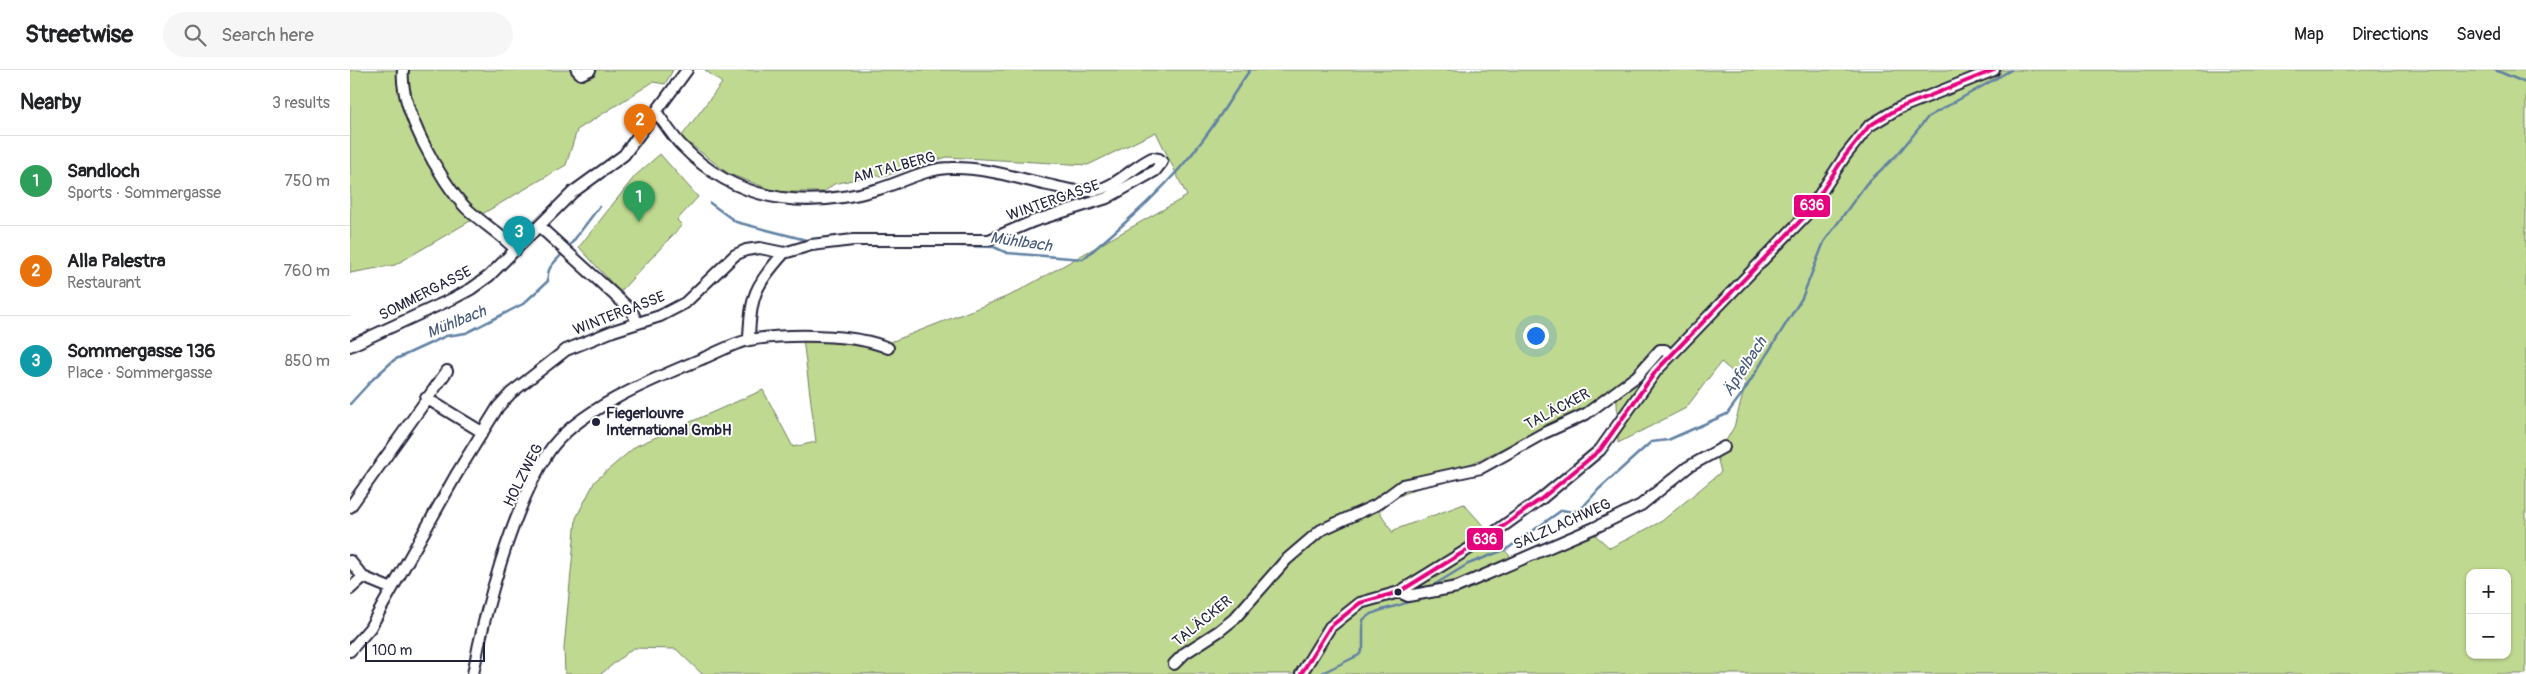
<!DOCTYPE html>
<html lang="en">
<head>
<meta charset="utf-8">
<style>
  body { margin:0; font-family:Pangolin,sans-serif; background:#f6f6f6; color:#202124 }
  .controls { position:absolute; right:15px; bottom:15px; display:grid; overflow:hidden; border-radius:10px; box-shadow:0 1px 4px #0004 }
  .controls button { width:45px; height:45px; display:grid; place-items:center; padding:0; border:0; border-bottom:1px solid #e0e0e0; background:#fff; color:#202124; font:25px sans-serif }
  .scale { position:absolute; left:15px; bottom:12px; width:120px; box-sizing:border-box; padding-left:5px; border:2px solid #22223b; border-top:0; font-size:14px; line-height:18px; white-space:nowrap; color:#22223b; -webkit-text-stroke:4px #fff; paint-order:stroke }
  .you { position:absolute; left:1185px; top:265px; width:18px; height:18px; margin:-12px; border:4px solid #fff; border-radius:50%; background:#1a73e8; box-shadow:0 0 0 8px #1a73e833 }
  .badge { display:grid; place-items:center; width:32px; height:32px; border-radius:50%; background:#22223b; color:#fff; font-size:16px; font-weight:700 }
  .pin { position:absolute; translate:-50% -41px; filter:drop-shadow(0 1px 2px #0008) }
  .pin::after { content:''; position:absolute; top:26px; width:18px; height:15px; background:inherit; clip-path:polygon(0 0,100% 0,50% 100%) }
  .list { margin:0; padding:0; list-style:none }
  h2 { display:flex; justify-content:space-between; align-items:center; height:65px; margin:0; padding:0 20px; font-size:21px }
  h2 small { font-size:16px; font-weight:400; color:#757577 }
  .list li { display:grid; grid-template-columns:32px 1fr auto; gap:15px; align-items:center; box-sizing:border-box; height:90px; padding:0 20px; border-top:1px solid #e0e0e0 }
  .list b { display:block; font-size:19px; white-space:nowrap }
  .list p { margin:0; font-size:16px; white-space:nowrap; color:#757577 }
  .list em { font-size:16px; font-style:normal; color:#757577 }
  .icon { flex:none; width:28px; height:28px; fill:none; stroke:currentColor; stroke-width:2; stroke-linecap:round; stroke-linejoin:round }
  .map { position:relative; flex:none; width:2176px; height:604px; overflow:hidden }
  header { display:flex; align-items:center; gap:30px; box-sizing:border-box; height:70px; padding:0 25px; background:#fff; border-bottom:1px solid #e0e0e0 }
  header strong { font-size:24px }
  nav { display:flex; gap:28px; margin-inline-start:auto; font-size:18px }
  .search { width:350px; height:45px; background:#f6f6f6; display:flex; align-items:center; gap:12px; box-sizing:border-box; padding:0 18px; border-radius:28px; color:#757577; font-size:19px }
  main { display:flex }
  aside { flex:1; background:#fff }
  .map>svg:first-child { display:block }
  .green { fill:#c0d990; stroke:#717e66; fill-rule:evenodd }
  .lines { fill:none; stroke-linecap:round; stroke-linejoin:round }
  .stream { stroke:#6181a3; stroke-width:2.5 }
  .minor-casing { stroke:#22223b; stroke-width:14 }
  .minor { stroke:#fff; stroke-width:10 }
  .bus-1-casing { stroke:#fff; stroke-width:8 }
  .bus-1 { stroke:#e5007d; stroke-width:4 }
  .poi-dot { fill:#22223b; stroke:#fff; stroke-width:2 }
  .labels { text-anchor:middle; stroke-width:4; stroke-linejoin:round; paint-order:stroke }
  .street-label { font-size:15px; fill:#22223b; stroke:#fff }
  .poi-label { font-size:15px; font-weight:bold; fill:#22223b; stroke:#fff; text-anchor:start }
  .water-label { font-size:16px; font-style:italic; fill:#475a78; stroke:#fff }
  .line-badge { stroke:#fff; stroke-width:2 }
  .badge-label { font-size:14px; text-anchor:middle; font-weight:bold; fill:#fff }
</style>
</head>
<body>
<header>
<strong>Streetwise</strong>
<div class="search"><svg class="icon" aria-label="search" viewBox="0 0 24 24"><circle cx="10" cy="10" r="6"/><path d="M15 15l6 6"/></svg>Search here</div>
<nav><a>Map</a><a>Directions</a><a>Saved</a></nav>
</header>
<main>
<aside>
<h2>Nearby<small>3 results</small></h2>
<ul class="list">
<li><span class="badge" style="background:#2e9e5b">1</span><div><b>Sandloch</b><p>Sports · Sommergasse</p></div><em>750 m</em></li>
<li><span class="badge" style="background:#e8710a">2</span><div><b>Alla Palestra</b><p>Restaurant</p></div><em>760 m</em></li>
<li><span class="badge" style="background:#0f9aa8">3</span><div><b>Sommergasse 136</b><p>Place · Sommergasse</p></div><em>850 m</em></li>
</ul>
</aside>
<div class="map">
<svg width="2176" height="604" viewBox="0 0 2176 604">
  <rect width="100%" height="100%" fill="#fff"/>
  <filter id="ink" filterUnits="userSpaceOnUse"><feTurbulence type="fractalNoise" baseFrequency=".02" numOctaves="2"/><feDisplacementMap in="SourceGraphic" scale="10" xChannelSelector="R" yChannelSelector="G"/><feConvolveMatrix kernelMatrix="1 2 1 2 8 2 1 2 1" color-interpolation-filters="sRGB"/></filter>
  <g filter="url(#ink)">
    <path class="green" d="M 0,0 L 323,0 L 315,14 L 303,12 L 227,60 L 216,95 L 45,195 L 0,203 Z
      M 355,0 L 2176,0 L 2176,604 L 352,604 L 326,579 L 283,578 L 251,604 L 215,604 L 214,578 L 226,448 L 245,411 L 286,376 L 413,320 L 443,377 L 466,372 L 453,269 L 533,275 L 661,225 L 837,126 L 806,62 L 738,95 L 597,87 L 535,106 L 520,106 L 484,114 L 474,122 L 428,122 L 379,104 L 331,67 L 372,13 ZM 1371,292 L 1396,313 L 1384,357 L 1367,386 L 1371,402 L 1312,451 L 1260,478 L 1244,464 L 1166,493 L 1114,434 L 1044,460 L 1043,463 L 1028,439 L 1045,428 L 1129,390 L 1241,335 L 1249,328 L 1248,331 L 1267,331 L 1268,373 L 1336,338 ZM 2120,503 L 2157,503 L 2157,585 L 2120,585 Z
      M 310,84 L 348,127 L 327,150 L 332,155 L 270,222 L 229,177 L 285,106 Z"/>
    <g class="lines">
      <path class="stream" d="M 2145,0 L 2176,13
        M 360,133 L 386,152 L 460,171
        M 221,174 L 249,137
        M 585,175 L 644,177 L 657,183 L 733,189 C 777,152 821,114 855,67 C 871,46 884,22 900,0
        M 0,334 L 23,309 L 44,290 L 96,266 L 116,263 L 173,234 L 198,211 C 196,198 204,193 212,184
        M 1079,518 L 1118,494 L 1157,479 L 1212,440 L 1223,442 L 1232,438 L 1249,419 L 1301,372 L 1318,370 L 1377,344 L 1394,321 L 1452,228 L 1474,172 L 1516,114 L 1547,85 L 1578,47 L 1661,0
        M 970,604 L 1009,585 L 1013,578 L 1013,550 C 1023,539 1047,538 1063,530"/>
      <g class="minor-casing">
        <path id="minor" d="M 53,0 C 49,37 90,111 116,138 C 132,153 151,164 166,180
          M 227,0 L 231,4 L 240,0
          M 190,157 L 282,241 L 287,253
          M 399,270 C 400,227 405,215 434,183
          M 0,276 L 104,228 L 121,219 L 139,206 L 223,122 L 274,85 L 337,0
          M 76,328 L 132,362
          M 0,437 L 97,301
          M 0,491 L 13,507 L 42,519
          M 0,519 L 13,507
          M 1049,522 L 1058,526 L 1107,517 L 1244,458 L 1291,435 L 1338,397 L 1374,377
          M 0,581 L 20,558 L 106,405 L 148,337 L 161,323 L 216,280 L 263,261 L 310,246 L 335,233 L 385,185 L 396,180 L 410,178 L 434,183 L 461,175 L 503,170 L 639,170 L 684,151 L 757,128 L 805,101 L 812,92 L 809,89 L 802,88 C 783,97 768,115 747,120 C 731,124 713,118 698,115 C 666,108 634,97 601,98 C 577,98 552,112 529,119 C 456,140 387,133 332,76 C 323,67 315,54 307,43
          M 824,594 L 835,583 L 869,561 L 884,549 L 936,490 L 971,460 L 1026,435 L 1053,415 L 1131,398 L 1194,363 L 1236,344 L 1287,306 L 1310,280 L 1315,280 L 1320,286
          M 123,604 C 135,538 162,440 198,383 C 225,340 308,307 354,288 C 368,282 384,273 399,270 C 435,264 505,263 538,278
          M 951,604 L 980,557 L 1010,533 L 1049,522 L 1138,467 L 1191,429 L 1250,380 L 1306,301 L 1457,144 L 1495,86 L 1519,56 L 1549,38 L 1644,0"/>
      </g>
      <use href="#minor" class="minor"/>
      <g class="bus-1-casing">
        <path id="bus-1" d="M 951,604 L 980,557 L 1010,533 L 1049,522 L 1138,467 L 1191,429 L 1250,380 L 1306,301 L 1457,144 L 1495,86 L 1519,56 L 1549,38 L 1644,0"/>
      </g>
      <use href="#bus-1" class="bus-1"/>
    </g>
  </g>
  <g class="poi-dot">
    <circle cx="246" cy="352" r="5"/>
    <circle cx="1048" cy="522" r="4.5"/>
  </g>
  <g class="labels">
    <g class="street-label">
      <text transform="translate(544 97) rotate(-15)" y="5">AM TALBERG</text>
      <text transform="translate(703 130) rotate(-19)" y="5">WINTERGASSE</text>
      <text transform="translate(75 223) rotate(-27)" y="5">SOMMERGASSE</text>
      <text transform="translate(269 243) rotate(-21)" y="5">WINTERGASSE</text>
      <text transform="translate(1207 339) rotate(-28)" y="5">TALÄCKER</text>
      <text transform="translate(173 405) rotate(-63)" y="5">HOLZWEG</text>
      <text transform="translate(1212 454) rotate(-24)" y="5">SALZLACHWEG</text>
      <text transform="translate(852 551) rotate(-39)" y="5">TALÄCKER</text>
    </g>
    <g class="poi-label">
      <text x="256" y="348">Fiegerlouvre<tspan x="256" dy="17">International GmbH</tspan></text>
    </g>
    <g class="water-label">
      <text transform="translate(671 171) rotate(8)" y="6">Mühlbach</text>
      <text transform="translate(106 251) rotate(-22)" y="6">Mühlbach</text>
      <text transform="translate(1394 296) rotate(-57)" y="6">Äpfelbach</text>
    </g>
  </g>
  <g class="line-badge">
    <rect x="1443" y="124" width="38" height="24" rx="5" fill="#e5007d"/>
    <rect x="1116" y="457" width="38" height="24" rx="5" fill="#e5007d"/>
  </g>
  <g class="badge-label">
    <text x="1462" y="140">636</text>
    <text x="1135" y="474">636</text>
  </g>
</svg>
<div class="controls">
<button>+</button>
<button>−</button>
</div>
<div class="scale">100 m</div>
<div class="you"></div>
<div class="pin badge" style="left:289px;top:152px;background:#2e9e5b">1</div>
<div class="pin badge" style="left:290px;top:75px;background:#e8710a">2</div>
<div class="pin badge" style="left:169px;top:187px;background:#0f9aa8">3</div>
</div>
</main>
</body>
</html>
